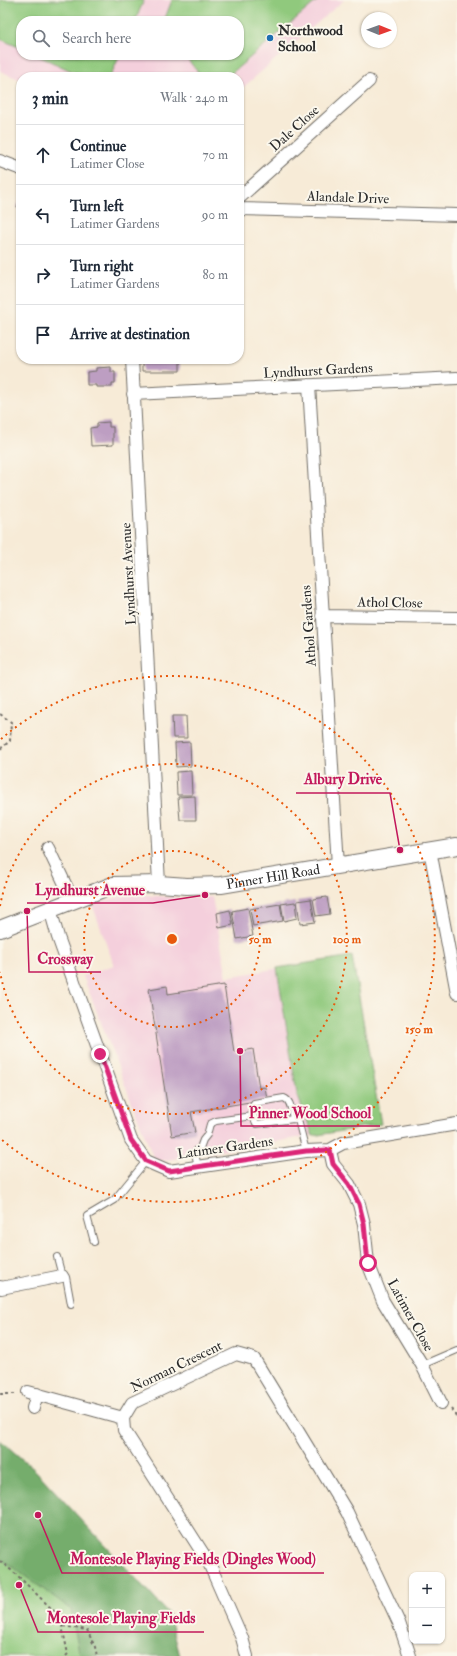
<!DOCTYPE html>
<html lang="en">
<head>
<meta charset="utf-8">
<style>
  body { margin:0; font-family:"IM FELL Double Pica",serif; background:#f2f2f3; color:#1f2937 }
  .controls { position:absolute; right:12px; bottom:12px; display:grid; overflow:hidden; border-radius:8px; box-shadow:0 1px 3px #0004 }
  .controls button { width:36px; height:36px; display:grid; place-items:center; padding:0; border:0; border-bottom:1px solid #e0e1e3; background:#fff; color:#1f2937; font:20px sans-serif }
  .compass { position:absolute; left:361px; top:12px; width:36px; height:36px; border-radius:50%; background:#fff; box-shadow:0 1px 3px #0004; rotate:91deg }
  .stop { position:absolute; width:12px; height:12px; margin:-9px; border:3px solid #db2777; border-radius:50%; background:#fff }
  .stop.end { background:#db2777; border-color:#fff; box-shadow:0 1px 4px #0008 }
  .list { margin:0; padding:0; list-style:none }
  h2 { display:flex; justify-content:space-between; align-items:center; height:52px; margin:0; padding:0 16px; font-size:17px }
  h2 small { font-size:13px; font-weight:400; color:#747a83 }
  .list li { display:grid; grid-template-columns:26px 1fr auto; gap:12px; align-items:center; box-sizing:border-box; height:60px; padding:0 16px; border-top:1px solid #e0e1e3 }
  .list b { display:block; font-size:15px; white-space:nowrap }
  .list p { margin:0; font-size:13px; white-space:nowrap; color:#747a83 }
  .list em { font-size:13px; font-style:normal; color:#747a83 }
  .icon { flex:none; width:22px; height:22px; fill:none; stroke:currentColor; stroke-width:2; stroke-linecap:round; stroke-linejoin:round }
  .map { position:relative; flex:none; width:457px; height:1656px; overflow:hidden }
  .search { position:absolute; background:#fff; box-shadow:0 1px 3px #0004; left:16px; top:16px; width:228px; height:44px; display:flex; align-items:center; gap:10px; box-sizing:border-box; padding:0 14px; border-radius:16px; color:#747a83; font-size:15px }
  .panel { position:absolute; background:#fff; box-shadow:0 1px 3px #0004; left:16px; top:72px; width:228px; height:292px; border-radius:16px }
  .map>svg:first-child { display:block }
  .built { fill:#f4cfdc; fill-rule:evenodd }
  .green { fill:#90c97d; stroke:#5e7a54 }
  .forest { fill:#74ad6c; stroke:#506c4c }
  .building { fill:#bd9ec2 }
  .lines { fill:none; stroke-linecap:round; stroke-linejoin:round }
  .service-casing { stroke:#726e67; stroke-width:8 }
  .minor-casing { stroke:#726e67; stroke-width:14 }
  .tertiary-casing { stroke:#726e67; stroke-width:18 }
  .path { stroke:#726e67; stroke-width:2; stroke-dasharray:3 3; stroke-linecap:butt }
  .service { stroke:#fff; stroke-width:6 }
  .minor { stroke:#fff; stroke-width:12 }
  .tertiary { stroke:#fff; stroke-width:16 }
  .route { stroke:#db2777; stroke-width:5 }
  .ring { fill:none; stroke:#e8590c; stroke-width:2; stroke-dasharray:2 4 }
  .poi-dot { fill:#1f6fb2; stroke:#fbf7ec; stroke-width:1.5 }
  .labels { text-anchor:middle; stroke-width:4; stroke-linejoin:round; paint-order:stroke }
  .poi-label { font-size:14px; font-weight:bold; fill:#2b2b2b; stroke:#fbf7ec; text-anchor:start }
  .street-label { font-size:14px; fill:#2b2b2b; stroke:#fbf7ec }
  .centre { fill:#e8590c; stroke:#fbf7ec; stroke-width:2 }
  .ring-label { font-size:12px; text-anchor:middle; font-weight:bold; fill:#e8590c; stroke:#fbf7ec; stroke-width:4; stroke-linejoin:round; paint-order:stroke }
  .leader { fill:none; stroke:#c2185b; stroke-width:1.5 }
  .callout-dot { fill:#c2185b; stroke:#fbf7ec; stroke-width:1.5 }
  .callout-label { font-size:15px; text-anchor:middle; font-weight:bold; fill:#c2185b; stroke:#fbf7ec; stroke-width:4; stroke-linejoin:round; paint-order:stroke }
</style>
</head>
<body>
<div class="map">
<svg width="457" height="1656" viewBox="0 0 457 1656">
  <rect width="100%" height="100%" fill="#fbf7ec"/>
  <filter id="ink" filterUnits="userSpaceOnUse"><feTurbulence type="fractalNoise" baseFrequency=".025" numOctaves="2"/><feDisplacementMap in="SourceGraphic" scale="8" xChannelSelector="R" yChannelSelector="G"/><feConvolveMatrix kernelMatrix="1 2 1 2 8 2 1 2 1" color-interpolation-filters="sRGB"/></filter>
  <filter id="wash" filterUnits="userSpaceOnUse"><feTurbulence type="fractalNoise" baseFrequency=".012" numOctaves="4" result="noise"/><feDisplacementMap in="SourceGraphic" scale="16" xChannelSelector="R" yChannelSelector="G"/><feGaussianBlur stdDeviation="0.9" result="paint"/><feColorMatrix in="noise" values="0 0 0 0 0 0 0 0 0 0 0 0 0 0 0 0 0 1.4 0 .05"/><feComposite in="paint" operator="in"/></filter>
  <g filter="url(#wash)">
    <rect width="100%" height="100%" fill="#f7ebd7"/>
    <path class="built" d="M 0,0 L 344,0 L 239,91 L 239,77 L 21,77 L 21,80 L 0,71 ZM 21,21 L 239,21 L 239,55 L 21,55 Z
      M 131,894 L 180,898 L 212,897 L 227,977 L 352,956 L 381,1124 L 155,1162 L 83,976 L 114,965 L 92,904 Z"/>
    <path class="green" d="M 0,0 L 144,0 L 135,21 L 21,21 L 21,48 L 0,39 Z
      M 172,0 L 318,0 L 227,77 L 202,77 L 184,55 L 239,55 L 239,21 L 164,21 Z
      M 36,55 L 120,55 L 110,77 L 85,77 Z
      M 352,956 L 381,1124 L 313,1136 L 297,1094 L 277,968 Z
      M 0,1555 L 71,1609 L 80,1656 L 0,1656 Z"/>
    <path class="forest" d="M 0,1440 L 36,1471 L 169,1614 L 180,1656 L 80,1656 L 71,1609 L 0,1558 Z"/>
    <g id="blocks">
      <path class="building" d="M 21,197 L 21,208 L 17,207 Z
        M 97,359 L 109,359 L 109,362 L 97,362 Z
        M 142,359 L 180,359 L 180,371 L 142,371 Z
        M 111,367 L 111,372 L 115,372 L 115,383 L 112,383 L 112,387 L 96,387 L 96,385 L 87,385 L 87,372 L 96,371 L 96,368 Z
        M 109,422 L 109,427 L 113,427 L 113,445 L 91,446 L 90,428 L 97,427 L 97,423 Z
        M 172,716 L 186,716 L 187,738 L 173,738 Z
        M 190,742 L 191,766 L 176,767 L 175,743 Z
        M 191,771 L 192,795 L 177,795 L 176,772 Z
        M 195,796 L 196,820 L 180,820 L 178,797 Z
        M 327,897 L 330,914 L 316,916 L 313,899 Z
        M 311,899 L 315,922 L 300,924 L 297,901 Z
        M 295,902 L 297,918 L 284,921 L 281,904 Z
        M 280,904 L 283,921 L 253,926 L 250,909 Z
        M 248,908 L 253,936 L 237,939 L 232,911 Z
        M 230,910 L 233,925 L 219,928 L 217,913 Z
        M 224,985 L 234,1052 L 253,1049 L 259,1088 L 265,1087 L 267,1099 L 191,1112 L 195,1132 L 172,1136 L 149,989 L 167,986 L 168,994 Z"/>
    </g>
  </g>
  <g filter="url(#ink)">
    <use href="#blocks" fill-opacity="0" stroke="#726e67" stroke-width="1"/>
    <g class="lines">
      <g class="service-casing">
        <path id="service" d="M 293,1119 L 257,1124 L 255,1122 L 252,1108 L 254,1103 L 284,1098 C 292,1101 291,1112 293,1119 L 298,1120 L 306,1151
          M 198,1167 L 195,1153 L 197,1150 L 200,1148 L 203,1140 L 207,1135 L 210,1124 L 216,1121 L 253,1116
          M 94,1242 L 87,1216 L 114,1200 L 146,1161
          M 57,1257 L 62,1276 L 66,1277 L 71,1304
          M 422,1365 L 457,1350"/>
      </g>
      <g class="minor-casing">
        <path id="minor" d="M 0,161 L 21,169
          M 239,198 L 369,81
          M 239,209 L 457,215
          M 132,359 L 159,884
          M 309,385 L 338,866
          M 133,394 L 457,378
          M 322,616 L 457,618
          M 48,848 L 73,901
          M 430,850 L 457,993
          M 50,909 L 58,937 L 131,1140 L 146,1161 L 169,1171 L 306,1151 L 330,1150 L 343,1143 L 457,1124
          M 330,1150 L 333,1164 L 349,1184 L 359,1204 L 364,1224 L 368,1263 L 383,1301 L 422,1365 L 441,1403
          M 0,1287 L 1,1288 L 62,1276
          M 28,1392 L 123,1418
          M 33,1408 L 37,1394
          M 247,1656 L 242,1638 L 209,1563 L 124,1430 L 123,1418 L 132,1403 L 236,1354 L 254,1359 L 347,1512 L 399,1623 L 410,1656"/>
      </g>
      <g class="tertiary-casing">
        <g id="tertiary">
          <path id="s1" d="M 0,929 L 113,885 L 159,884 L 187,886 L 221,885 L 457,846"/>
        </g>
      </g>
      <path class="path" d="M 0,714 L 11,722 L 10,741 L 0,749
        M 0,1394 L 17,1394
        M 451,1409 L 457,1417
        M 0,1561 L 17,1575 L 60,1617 L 68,1654 L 66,1656
        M 63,1626 L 87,1630 L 95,1647 L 97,1656"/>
      <use href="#service" class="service"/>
      <use href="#minor" class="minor"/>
      <use href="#tertiary" class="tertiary"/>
    </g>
  </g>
  <g class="lines" filter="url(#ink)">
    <path class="route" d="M 100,1054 L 131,1140 L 146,1161 L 169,1171 L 306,1151 L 330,1150 L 333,1164 L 349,1184 L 359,1204 L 364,1224 L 368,1263"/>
  </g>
  <g class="ring">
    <circle cx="172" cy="939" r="88"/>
    <path d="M0 906A175 175 0 1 1 0 972"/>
    <path d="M1 739A263 263 0 1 1 1 1139"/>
  </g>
  <circle class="poi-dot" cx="270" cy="38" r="4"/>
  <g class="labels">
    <g class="poi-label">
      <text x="278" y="35">Northwood<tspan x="278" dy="16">School</tspan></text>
    </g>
    <g class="street-label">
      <text transform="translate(294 128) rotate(-42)" y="5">Dale Close</text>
      <text transform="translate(348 197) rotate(2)" y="5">Alandale Drive</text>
      <text transform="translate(318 370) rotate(-3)" y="5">Lyndhurst Gardens</text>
      <text transform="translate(128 574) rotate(-93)" y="5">Lyndhurst Avenue</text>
      <text transform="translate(390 602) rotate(1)" y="5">Athol Close</text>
      <text transform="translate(308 626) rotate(-94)" y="5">Athol Gardens</text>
      <text dy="5" stroke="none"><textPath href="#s1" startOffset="282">Pinner Hill Road</textPath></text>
      <text transform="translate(225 1147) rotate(-8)" y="5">Latimer Gardens</text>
      <text transform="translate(411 1315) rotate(61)" y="5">Latimer Close</text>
      <text transform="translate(176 1366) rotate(-26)" y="5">Norman Crescent</text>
    </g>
  </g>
  <circle cx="172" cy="939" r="6" class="centre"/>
  <g class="ring-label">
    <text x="260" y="943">50 m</text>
    <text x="347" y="943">100 m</text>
    <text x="419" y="1033">150 m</text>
  </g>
  <path class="leader" d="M400 850L390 793H296M205 895L153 903H27M27 911L29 972H101M240 1051L241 1126H380M38 1515L62 1573H324M19 1585L38 1632H204"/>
  <g class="callout-dot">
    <circle cx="400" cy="850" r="4"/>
    <circle cx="205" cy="895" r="4"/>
    <circle cx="27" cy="911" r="4"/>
    <circle cx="240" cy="1051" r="4"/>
    <circle cx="38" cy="1515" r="4"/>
    <circle cx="19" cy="1585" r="4"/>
  </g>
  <g class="callout-label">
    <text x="343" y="784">Albury Drive</text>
    <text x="90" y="895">Lyndhurst Avenue</text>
    <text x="65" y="964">Crossway</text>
    <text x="310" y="1118">Pinner Wood School</text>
    <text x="193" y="1564">Montesole Playing Fields (Dingles Wood)</text>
    <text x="121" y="1623">Montesole Playing Fields</text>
  </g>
</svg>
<div class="controls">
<button>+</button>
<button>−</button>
</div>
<svg class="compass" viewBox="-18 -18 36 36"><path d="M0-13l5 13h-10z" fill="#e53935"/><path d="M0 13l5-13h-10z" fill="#747a83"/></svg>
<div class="stop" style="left:368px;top:1263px"></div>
<div class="stop end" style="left:100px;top:1054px"></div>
<div class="search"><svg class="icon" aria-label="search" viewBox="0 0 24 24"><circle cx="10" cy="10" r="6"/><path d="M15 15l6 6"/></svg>Search here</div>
<section class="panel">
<h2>3 min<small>Walk · 240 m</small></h2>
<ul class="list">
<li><svg class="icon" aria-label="ahead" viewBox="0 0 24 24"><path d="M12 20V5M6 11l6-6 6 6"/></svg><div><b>Continue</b><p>Latimer Close</p></div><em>70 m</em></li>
<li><svg class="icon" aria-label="left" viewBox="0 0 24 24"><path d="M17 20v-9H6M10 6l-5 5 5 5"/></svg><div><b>Turn left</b><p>Latimer Gardens</p></div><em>90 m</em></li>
<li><svg class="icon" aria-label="right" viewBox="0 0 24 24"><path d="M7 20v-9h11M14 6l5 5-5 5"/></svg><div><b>Turn right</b><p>Latimer Gardens</p></div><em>80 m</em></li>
<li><svg class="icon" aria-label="arrive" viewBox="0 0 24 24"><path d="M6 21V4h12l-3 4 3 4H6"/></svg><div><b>Arrive at destination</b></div></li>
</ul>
</section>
</div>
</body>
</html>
